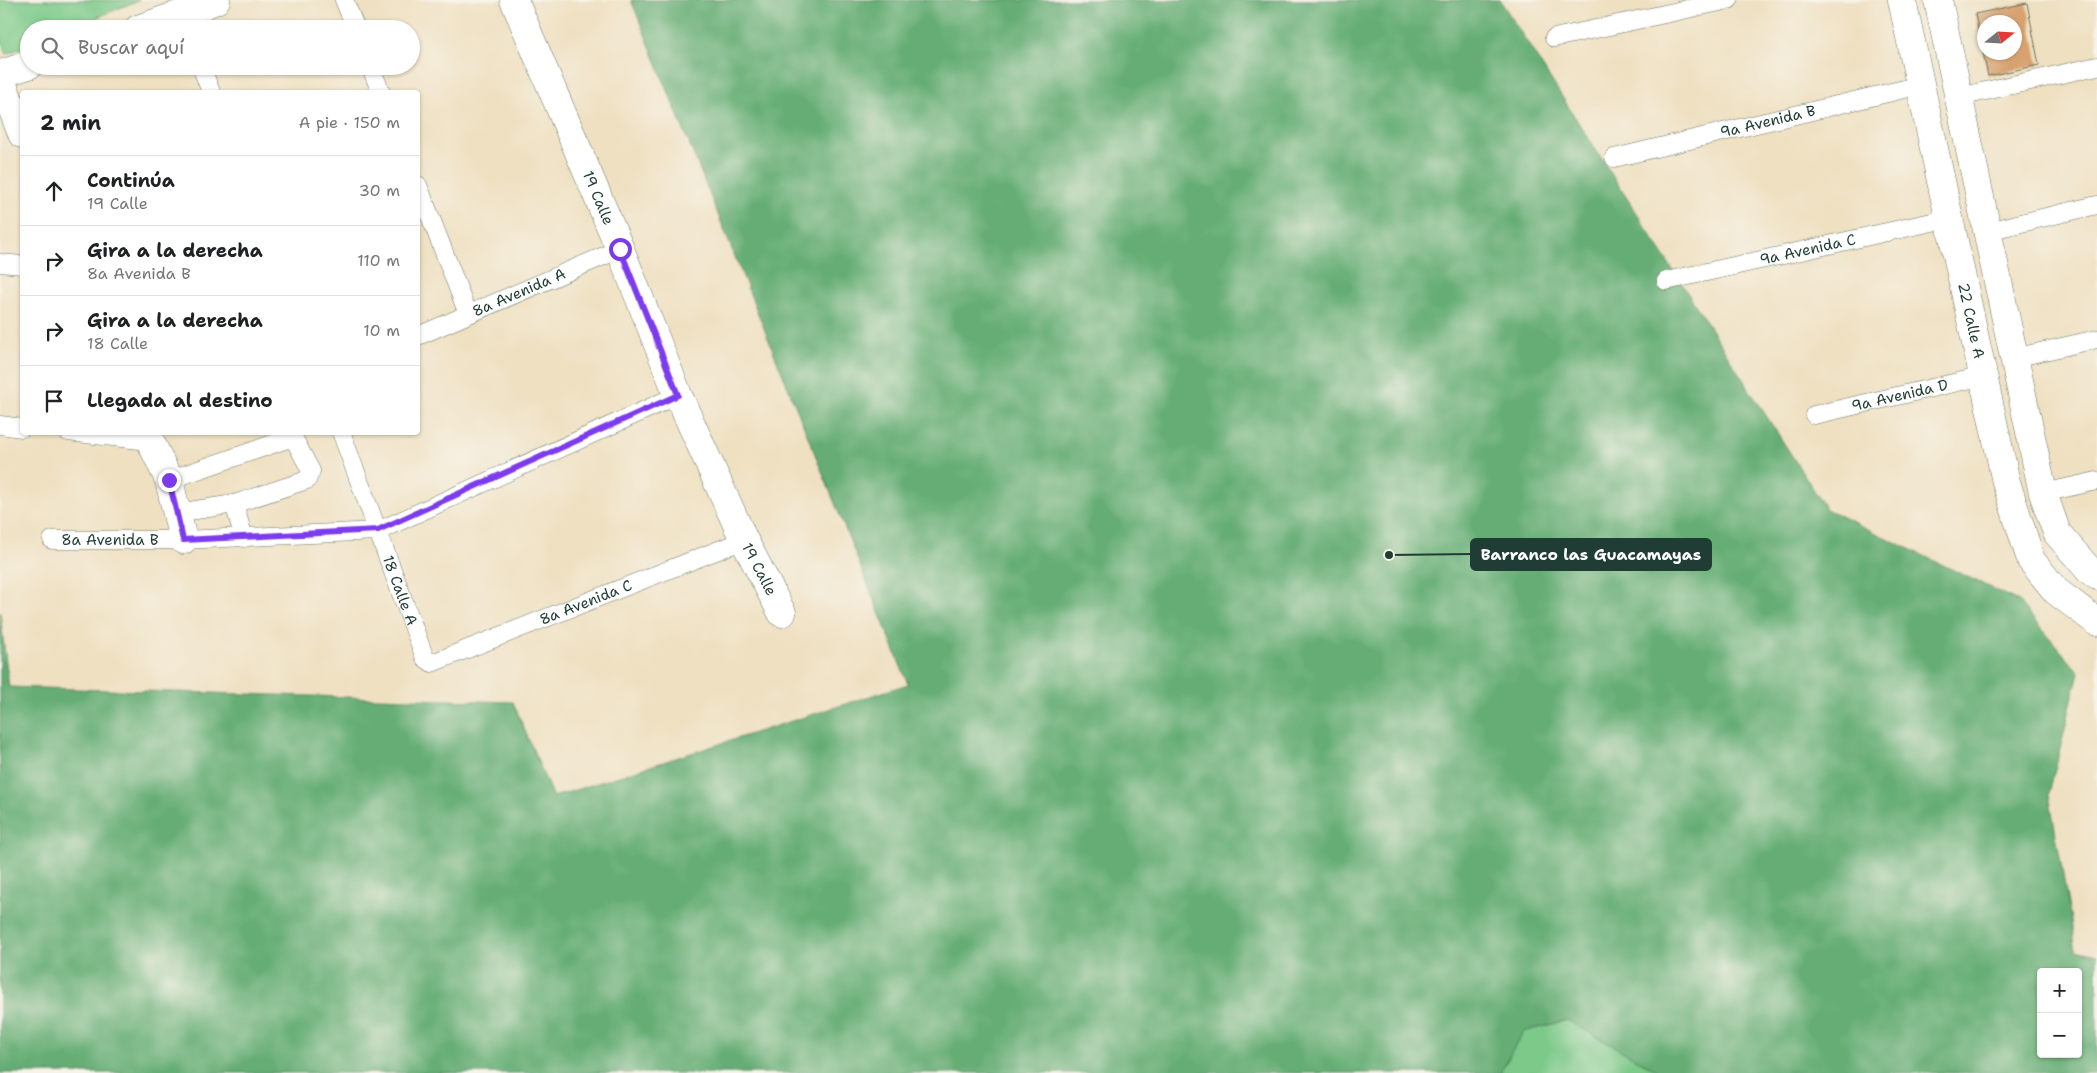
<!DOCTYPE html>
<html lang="es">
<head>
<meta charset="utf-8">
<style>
  body { margin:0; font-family:"Shantell Sans",sans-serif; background:#f6f6f6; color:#202124 }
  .controls { position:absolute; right:15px; bottom:15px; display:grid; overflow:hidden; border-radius:5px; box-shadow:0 1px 4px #0004 }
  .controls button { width:45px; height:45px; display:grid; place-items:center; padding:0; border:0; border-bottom:1px solid #e0e0e0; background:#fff; color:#202124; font:25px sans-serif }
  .compass { position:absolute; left:1977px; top:15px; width:45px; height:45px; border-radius:50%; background:#fff; box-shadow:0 1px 4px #0004; rotate:72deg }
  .stop { position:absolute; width:15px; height:15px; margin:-11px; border:4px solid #7c3aed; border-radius:50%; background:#fff }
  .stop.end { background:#7c3aed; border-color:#fff; box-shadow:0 1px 5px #0008 }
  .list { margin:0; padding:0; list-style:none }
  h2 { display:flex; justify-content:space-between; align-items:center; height:65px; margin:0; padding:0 20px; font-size:21px }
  h2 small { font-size:16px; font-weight:400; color:#757577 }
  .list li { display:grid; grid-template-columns:32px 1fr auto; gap:15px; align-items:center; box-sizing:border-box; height:70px; padding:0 20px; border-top:1px solid #e0e0e0 }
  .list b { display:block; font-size:19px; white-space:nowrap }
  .list p { margin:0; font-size:16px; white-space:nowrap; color:#757577 }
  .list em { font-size:16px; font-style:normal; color:#757577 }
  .icon { flex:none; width:28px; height:28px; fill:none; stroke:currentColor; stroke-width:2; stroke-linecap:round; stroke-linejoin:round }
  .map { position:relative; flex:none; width:2097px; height:1073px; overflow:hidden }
  .search { position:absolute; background:#fff; box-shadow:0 1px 4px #0004; left:20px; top:20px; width:400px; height:55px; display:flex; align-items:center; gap:12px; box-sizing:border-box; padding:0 18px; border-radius:28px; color:#757577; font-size:19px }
  .panel { position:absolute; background:#fff; box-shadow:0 1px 4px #0004; left:20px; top:90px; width:400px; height:345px; border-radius:5px }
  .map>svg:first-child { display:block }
  .green { fill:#7cc989; stroke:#4e835e }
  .forest { fill:#65ad75; stroke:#427554; fill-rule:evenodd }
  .building { fill:#d7a26f; fill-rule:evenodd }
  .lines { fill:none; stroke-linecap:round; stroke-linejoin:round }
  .lane-casing { stroke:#687665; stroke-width:19 }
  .street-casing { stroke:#687665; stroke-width:29 }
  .lane { stroke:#fff; stroke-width:18 }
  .street { stroke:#fff; stroke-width:28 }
  .route { stroke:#7c3aed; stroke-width:6 }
  .labels { text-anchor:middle; stroke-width:5; stroke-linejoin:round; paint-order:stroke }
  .street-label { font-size:15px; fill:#1f3d34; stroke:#f7f3e8 }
  .leader { fill:none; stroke:#1f3d34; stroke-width:2 }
  .callout-dot { fill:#1f3d34; stroke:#f7f3e8; stroke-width:2 }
  .callout { fill:#1f3d34; stroke:#1f3d34; stroke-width:2 }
  .callout-label { font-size:16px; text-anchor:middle; font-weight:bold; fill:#fff }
</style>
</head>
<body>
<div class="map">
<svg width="2097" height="1073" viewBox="0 0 2097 1073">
  <rect width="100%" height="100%" fill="#f7f3e8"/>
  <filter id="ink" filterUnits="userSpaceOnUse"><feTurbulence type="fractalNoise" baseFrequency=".02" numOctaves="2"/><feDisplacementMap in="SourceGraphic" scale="10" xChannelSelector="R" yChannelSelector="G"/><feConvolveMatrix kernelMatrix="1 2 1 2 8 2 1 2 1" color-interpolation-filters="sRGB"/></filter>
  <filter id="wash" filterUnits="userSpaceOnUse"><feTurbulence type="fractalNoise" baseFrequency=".0096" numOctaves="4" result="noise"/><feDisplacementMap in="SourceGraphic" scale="20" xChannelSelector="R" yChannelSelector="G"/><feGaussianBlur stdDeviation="1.12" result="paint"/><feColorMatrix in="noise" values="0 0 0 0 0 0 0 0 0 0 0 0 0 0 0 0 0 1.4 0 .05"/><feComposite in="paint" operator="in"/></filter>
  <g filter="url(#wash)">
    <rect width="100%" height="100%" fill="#efe0c1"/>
    <path class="green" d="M 0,0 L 139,0 L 69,29 L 29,29 L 29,45 L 6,54 L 0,37 Z
      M 1567,1020 L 1661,1073 L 1500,1073 L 1523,1032 Z"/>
    <path class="forest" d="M 631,0 L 1500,0 L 1826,509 L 2018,601 L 2079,672 L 2049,794 L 2076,950 L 2097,955 L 2097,1073 L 1661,1073 L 1567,1020 L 1523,1032 L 1500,1073 L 0,1073 L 0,612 L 9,687 L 513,702 L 553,797 L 908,684 ZM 2041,972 L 2078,972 L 2078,1054 L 2041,1054 Z"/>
    <g id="blocks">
      <path class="building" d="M 2027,3 L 2039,65 L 1988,76 L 1975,14 ZM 1984,22 L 2014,22 L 2014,52 L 1984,52 Z"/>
    </g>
  </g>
  <g filter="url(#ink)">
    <use href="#blocks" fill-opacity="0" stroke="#687665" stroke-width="1"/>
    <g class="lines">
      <g class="lane-casing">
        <g id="lane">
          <path d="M 344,0 L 356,29"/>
          <path d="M 1554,38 L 1729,0"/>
          <path d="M 201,66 L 211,92"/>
          <path d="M 370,66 L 381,92"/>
          <path d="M 1959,97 L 2097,66"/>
          <path id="s1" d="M 1614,158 L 1921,85"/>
          <path d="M 418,185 L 468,314"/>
          <path d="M 1987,231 L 2097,205"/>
          <path d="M 0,263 L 22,265"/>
          <path id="s2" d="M 1666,281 L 1950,218"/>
          <path id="s3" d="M 418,336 L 620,249"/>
          <path d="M 2014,358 L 2097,339"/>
          <path id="s4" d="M 1814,415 L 1984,376"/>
          <path d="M 0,425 L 22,428"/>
          <path d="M 68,432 L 149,441"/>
          <path id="s5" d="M 341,432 L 425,658 L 432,663 L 744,540"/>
          <path d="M 169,480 L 293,437 L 311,471 L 307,480 L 234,504 L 177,513"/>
          <path d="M 2043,493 L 2097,481"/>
          <path d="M 234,504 L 244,538"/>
          <path id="s6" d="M 52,540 L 183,540 L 378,531 L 678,395"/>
        </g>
      </g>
      <g class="street-casing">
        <g id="street">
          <path id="s7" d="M 514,0 L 620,249 L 678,395 L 744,540 L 782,613"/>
          <path id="s8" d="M 1902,0 L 2006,482 L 2031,560 L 2056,591 L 2097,622"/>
          <path d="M 1938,0 L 2043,493 L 2057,533 L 2089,570 L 2097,576"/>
          <path d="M 138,29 L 181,14 L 216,0"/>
          <path d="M 0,74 L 29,65"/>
          <path d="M 0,77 L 22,134"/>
          <path d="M 146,432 L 169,480 L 183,540"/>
        </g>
      </g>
      <use href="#lane" class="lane"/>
      <use href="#street" class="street"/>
    </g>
  </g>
  <g class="lines" filter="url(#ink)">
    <path class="route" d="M 169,480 L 183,540 L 378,530 L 678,395 L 620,249"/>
  </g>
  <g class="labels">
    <g class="street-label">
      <text dy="5" stroke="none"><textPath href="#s1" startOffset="158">9a Avenida B</textPath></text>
      <text dy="5" stroke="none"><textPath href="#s7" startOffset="215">19 Calle</textPath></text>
      <text dy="5" stroke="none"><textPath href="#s2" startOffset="145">9a Avenida C</textPath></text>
      <text dy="5" stroke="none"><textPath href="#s3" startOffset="110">8a Avenida A</textPath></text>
      <text dy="5" stroke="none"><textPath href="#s8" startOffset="328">22 Calle A</textPath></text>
      <text dy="5" stroke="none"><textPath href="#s4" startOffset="88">9a Avenida D</textPath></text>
      <text dy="5" stroke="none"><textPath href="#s6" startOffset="58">8a Avenida B</textPath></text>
      <text dy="5" stroke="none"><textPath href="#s7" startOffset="620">19 Calle</textPath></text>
      <text dy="5" stroke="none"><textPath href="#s5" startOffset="169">18 Calle A</textPath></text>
      <text dy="5" stroke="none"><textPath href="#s5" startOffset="415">8a Avenida C</textPath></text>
    </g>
  </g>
  <path class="leader" d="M1389 555L1471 554"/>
  <circle class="callout-dot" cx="1389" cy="555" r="5"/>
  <rect class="callout" x="1471" y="539" width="240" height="31" rx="5"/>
  <g class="callout-label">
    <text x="1591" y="560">Barranco las Guacamayas</text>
  </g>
</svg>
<div class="controls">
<button>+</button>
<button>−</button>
</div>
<svg class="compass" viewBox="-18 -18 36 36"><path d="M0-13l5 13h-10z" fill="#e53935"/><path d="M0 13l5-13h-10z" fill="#757577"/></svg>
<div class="stop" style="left:620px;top:249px"></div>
<div class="stop end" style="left:169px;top:480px"></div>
<div class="search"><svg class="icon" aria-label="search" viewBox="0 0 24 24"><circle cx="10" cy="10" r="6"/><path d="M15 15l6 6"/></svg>Buscar aquí</div>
<section class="panel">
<h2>2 min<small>A pie · 150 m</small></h2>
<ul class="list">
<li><svg class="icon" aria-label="ahead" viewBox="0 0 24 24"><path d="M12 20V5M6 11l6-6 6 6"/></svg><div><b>Continúa</b><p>19 Calle</p></div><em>30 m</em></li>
<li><svg class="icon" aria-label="right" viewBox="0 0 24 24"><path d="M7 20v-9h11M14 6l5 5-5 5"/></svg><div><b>Gira a la derecha</b><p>8a Avenida B</p></div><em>110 m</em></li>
<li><svg class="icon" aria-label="right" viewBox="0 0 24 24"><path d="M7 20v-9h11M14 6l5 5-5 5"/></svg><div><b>Gira a la derecha</b><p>18 Calle</p></div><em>10 m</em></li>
<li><svg class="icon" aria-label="arrive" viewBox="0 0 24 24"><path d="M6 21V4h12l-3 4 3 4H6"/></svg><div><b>Llegada al destino</b></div></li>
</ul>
</section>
</div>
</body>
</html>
